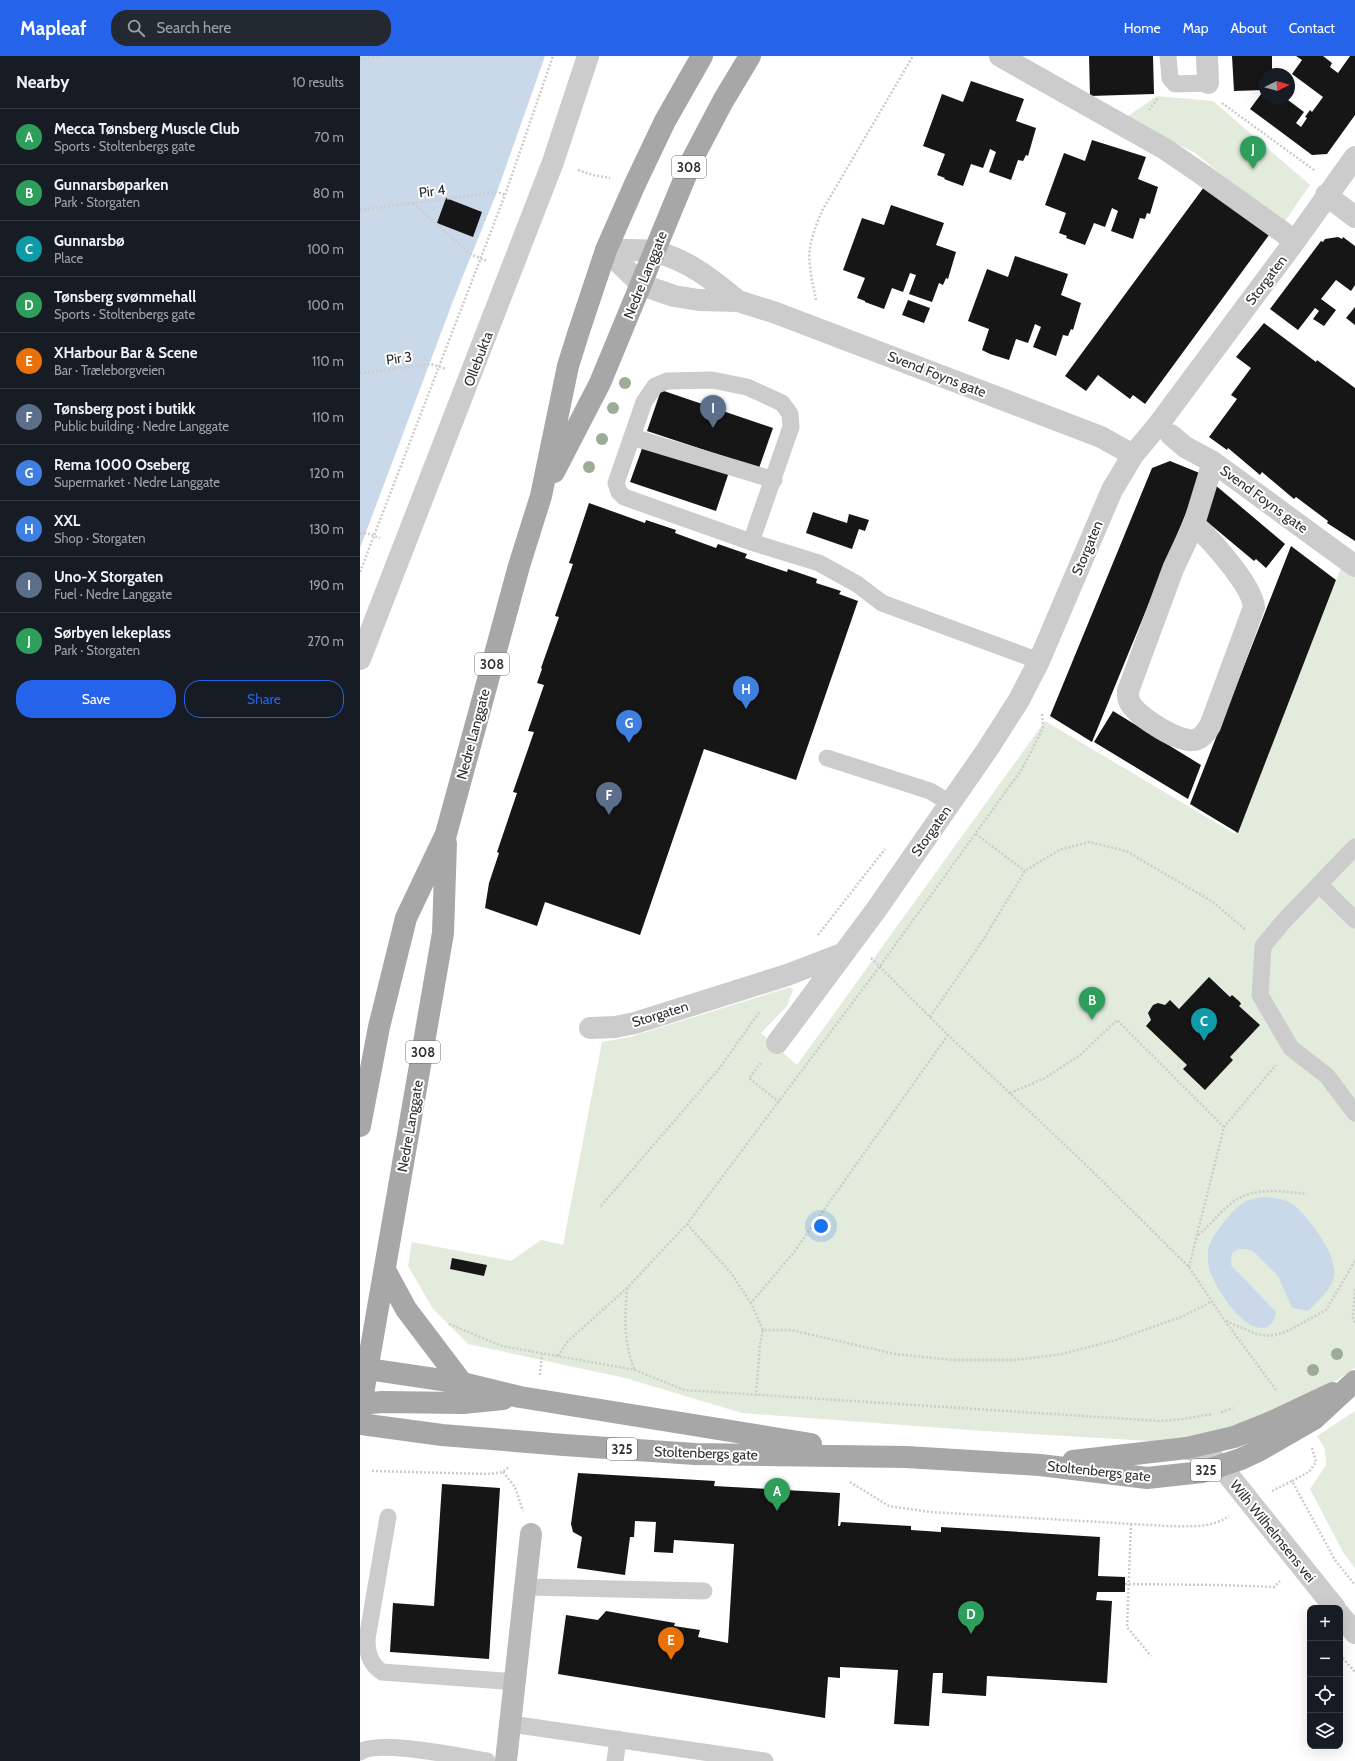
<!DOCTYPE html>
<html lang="en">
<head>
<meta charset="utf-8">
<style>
  body { margin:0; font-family:Cabin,sans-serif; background:#242831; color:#f1f3f6 }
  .controls { position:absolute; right:12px; bottom:12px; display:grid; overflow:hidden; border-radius:8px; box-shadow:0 4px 16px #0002 }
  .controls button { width:36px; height:36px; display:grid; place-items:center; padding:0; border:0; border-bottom:1px solid #363941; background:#171b24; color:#f1f3f6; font:20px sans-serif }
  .compass { position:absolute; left:899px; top:12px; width:36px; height:36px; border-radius:50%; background:#171b24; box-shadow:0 4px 16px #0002; rotate:85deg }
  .you { position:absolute; left:461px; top:1170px; width:14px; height:14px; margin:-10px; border:3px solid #fff; border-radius:50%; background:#1a73e8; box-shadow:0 0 0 6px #1a73e833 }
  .badge { display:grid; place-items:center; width:26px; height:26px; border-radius:50%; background:#2563eb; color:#fff; font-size:13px; font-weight:700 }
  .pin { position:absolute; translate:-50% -33px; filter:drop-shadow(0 1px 2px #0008) }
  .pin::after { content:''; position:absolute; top:21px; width:14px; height:12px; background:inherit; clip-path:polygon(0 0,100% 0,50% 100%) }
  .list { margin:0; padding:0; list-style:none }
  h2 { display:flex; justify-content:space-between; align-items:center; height:52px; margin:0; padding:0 16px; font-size:17px }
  h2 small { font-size:13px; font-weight:400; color:#9ea1a6 }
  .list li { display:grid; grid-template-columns:26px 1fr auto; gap:12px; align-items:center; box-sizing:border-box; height:56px; padding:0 16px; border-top:1px solid #363941 }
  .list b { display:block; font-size:15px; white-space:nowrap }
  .list p { margin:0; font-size:13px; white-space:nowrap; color:#9ea1a6 }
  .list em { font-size:13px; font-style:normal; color:#9ea1a6 }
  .actions { display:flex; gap:8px; padding:12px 16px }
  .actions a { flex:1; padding:9px 0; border:1px solid #2563eb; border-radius:16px; text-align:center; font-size:14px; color:#2563eb }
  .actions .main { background:#2563eb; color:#fff }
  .icon { flex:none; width:22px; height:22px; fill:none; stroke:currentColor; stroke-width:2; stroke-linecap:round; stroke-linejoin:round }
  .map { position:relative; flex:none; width:995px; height:1705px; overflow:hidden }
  header { display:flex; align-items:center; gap:24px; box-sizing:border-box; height:56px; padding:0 20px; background:#2563eb; color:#fff }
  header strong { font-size:19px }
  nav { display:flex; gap:22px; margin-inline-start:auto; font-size:14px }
  .search { width:280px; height:36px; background:#242831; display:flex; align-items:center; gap:10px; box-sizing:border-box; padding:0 14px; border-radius:16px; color:#9ea1a6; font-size:15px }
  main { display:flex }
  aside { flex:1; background:#171b24 }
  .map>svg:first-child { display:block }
  .green { fill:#e3ebdd }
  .water { fill:#cad9ea }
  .building { fill:#161616 }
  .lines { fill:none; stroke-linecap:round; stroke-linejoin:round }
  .path { stroke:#ccc; stroke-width:2.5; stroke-dasharray:2 2; stroke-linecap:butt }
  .lane { stroke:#ccc; stroke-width:17 }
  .street { stroke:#ccc; stroke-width:22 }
  .secondary { stroke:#b9b9b9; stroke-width:22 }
  .primary { stroke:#a7a7a7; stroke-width:22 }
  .tree { fill:#9dac95 }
  .labels { text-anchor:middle; stroke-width:4; stroke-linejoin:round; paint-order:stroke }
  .shield { fill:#fff; stroke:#6d6d6d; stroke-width:1 }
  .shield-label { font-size:13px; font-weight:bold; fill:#2f2f2f }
  .street-label { font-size:14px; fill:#2f2f2f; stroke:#fff }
</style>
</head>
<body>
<header>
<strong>Mapleaf</strong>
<div class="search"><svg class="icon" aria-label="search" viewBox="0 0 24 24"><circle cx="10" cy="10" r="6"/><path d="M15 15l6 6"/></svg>Search here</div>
<nav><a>Home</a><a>Map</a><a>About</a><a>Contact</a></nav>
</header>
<main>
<aside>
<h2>Nearby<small>10 results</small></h2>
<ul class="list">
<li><span class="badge" style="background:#2e9e5b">A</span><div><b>Mecca Tønsberg Muscle Club</b><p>Sports · Stoltenbergs gate</p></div><em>70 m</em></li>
<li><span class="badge" style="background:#2e9e5b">B</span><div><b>Gunnarsbøparken</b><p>Park · Storgaten</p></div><em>80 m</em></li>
<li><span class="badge" style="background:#0f9aa8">C</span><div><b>Gunnarsbø</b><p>Place</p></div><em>100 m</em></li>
<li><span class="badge" style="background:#2e9e5b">D</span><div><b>Tønsberg svømmehall</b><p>Sports · Stoltenbergs gate</p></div><em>100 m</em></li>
<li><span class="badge" style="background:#e8710a">E</span><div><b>XHarbour Bar &amp; Scene</b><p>Bar · Træleborgveien</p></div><em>110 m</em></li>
<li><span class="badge" style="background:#5c6f8a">F</span><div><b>Tønsberg post i butikk</b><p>Public building · Nedre Langgate</p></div><em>110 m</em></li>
<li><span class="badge" style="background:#3f7fe0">G</span><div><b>Rema 1000 Oseberg</b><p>Supermarket · Nedre Langgate</p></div><em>120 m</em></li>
<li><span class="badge" style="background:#3f7fe0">H</span><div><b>XXL</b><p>Shop · Storgaten</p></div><em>130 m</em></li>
<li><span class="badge" style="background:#5c6f8a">I</span><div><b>Uno-X Storgaten</b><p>Fuel · Nedre Langgate</p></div><em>190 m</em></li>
<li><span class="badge" style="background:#2e9e5b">J</span><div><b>Sørbyen lekeplass</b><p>Park · Storgaten</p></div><em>270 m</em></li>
</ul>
<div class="actions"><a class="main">Save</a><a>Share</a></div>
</aside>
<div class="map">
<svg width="995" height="1705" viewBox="0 0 995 1705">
  <rect width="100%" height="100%" fill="#fff"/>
  <path class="green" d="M 797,40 L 853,45 L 950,129 L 923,168 L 835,97 L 765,62 Z
    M 981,512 L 995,521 L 995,1312 L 937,1350 L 840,1388 L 623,1375 L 382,1357 L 265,1322 L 108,1288 L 73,1253 L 48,1210 L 52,1186 L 151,1205 L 181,1184 L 203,1189 L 242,986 L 270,981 L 430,931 L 433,934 L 427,950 L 401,977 L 437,1009 L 685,665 L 875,778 Z
    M 995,1355 L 995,1512 L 983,1496 L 950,1433 L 966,1409 L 965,1393 L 957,1380 Z"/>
  <path class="water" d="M 0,0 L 185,0 L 137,136 L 98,232 L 0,492 Z
    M 905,1141 C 914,1142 924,1143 932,1148 C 949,1160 978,1200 974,1221 C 971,1234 957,1246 948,1255 L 932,1252 L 918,1220 L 893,1195 L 885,1193 L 879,1193 L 872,1197 L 871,1209 L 916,1256 C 915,1263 913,1268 907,1271 C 885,1279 858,1235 851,1218 C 848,1213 848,1203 848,1197 C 848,1186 858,1173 865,1165 C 878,1149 885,1142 905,1141 Z"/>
  <path class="building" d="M 729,0 L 793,0 L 794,38 L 730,40 Z
    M 872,0 L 912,0 L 912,18 L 905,18 L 905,42 L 929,42 L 929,32 L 934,36 L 928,44 L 944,56 L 936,67 L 941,71 L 947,62 L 945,61 L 950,54 L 952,56 L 963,41 L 932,18 L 942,4 L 936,0 L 963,0 L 972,7 L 970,11 L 978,17 L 990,0 L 995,0 L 995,59 L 967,98 L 952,99 L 890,53 L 904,34 L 874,35 Z
    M 611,25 L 664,43 L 656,65 L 676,72 L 668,100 L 666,99 L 663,105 L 658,104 L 651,124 L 629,116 L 636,96 L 630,93 L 623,112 L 611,108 L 603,130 L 584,123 L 585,122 L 577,119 L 585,98 L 563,90 L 582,38 L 603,46 Z
    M 732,84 L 786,101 L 778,123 L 798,131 L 790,158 L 787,157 L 785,163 L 780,162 L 773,183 L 751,175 L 758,155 L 752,152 L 745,171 L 734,167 L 725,189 L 706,182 L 707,180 L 699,177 L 706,157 L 685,149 L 704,97 L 725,105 Z
    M 844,131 L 909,179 L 785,348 L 773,339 L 770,343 L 738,319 L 726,335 L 705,320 Z
    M 86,142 L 122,156 L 113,181 L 77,167 Z
    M 531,149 L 584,167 L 576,189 L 596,196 L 588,223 L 586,222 L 583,229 L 579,227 L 572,246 L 549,238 L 556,219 L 550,217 L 543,236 L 532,232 L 524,253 L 505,246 L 505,245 L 497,242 L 505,222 L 483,214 L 502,162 L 524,169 Z
    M 978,181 L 982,183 L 983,181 L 995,190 L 995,229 L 991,235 L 976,224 L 961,243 L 976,254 L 964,270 L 953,263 L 959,255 L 955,252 L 938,274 L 910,253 L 961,185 L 963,186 L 965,183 Z
    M 655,200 L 708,218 L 701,239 L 721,247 L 713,274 L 711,273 L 708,280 L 703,279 L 696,300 L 673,291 L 681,271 L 675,268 L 668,287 L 656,283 L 649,304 L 630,298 L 622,294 L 629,273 L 608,265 L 627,213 L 648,221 Z
    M 548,244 L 570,252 L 564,267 L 542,259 Z
    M 995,251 L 995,269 L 986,262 Z
    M 904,267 L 956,306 L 957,304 L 995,332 L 995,485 L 967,467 L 968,465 L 936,441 L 934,443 L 902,416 L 900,419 L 868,392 L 867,394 L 849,381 L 877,343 L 871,339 L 891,312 L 876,301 Z
    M 301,334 L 413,372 L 399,412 L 287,375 Z
    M 284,387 L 369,416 L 356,455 L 270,426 Z
    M 810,405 L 842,418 L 732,686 L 690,660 L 792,412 Z
    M 854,428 L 925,488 L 906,512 L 896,503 L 894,505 L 845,464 Z
    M 229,447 L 285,467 L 286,464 L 316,474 L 315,477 L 356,492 L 358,488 L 387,498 L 385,502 L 427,516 L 428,513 L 457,523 L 456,527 L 481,535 L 479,538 L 498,545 L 436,724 L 344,693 L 280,879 L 185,846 L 177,870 L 125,852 L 129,827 L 139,797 L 137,796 L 157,737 L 153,736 L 174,676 L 168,675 L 184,629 L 177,627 L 182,613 L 181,612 L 199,561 L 195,560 L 213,508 L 209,507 Z
    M 453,456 L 487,467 L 489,458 L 509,464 L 505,475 L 499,473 L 492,493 L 446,477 Z
    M 931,490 L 976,524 L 878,777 L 830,748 Z
    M 753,655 L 841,709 L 828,743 L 734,686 Z
    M 849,921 L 870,941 L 872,939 L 880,946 L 881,948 L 879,950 L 900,969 L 870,1001 L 873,1004 L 845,1034 L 823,1013 L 827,1009 L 786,970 L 791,964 L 788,957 L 793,949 L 798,947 L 805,949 L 810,944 L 819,953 Z
    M 92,1202 L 127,1209 L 124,1220 L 90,1213 Z
    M 218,1417 L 355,1425 L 354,1430 L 480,1437 L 478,1470 L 480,1470 L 481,1466 L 551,1470 L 551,1474 L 581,1476 L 581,1471 L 740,1481 L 738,1520 L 765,1521 L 765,1536 L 737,1536 L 736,1544 L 752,1545 L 747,1627 L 627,1620 L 626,1640 L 582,1637 L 583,1617 L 573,1617 L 569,1670 L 534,1668 L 538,1614 L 480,1611 L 480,1622 L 468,1621 L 465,1662 L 198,1618 L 206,1559 L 238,1564 L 246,1555 L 315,1567 L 314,1570 L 340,1574 L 338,1581 L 368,1587 L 374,1488 L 314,1484 L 313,1497 L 294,1496 L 296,1466 L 275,1465 L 274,1481 L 270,1481 L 265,1519 L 217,1512 L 222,1481 L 213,1476 L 211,1468 Z
    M 82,1428 L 140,1432 L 129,1603 L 30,1596 L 33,1547 L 74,1550 Z"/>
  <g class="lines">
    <path class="path" d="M 0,3 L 21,0
      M 862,47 L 954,114
      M 789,54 L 798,42
      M 218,114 L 233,119 L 250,122
      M 53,147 L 112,199 L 127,205
      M 0,154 L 137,136 L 145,139
      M 456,244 C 454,233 451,222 450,210 C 447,190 455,171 463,153 L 553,0
      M 0,317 L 71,308 L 86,313
      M 0,478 L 6,477 L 20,482
      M 0,516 L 145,139 L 193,0
      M 616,778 L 665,815
      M 458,879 L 525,793
      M 511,902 L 588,979 L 722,1105 L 829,1211 L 865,1265 L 917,1335
      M 570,961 L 623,884 L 665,815 L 699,794 L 729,786 L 766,795 L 853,846 L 886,874
      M 588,979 L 434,1196 L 391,1247 L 403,1274 L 431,1274 L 535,1298 L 593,1304 L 656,1304 L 702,1298 L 756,1284 L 821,1261 L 853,1245
      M 401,1007 L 389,1022 L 419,1046
      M 650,1037 L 685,1022 L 720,999 L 757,964 L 864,1071
      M 241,1150 L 359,1013 L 400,955
      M 327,1168 L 371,1217 L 391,1247
      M 838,1179 C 850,1170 858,1158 869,1149 C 891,1130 920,1135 947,1138
      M 829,1211 L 864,1071 L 916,1009
      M 267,1232 C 265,1261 263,1287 275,1314
      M 995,1233 L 993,1262 L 995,1267
      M 866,1265 L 896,1278 L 910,1280 L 926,1276 L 966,1254 L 995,1205
      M 89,1268 L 142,1290 L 275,1314 L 324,1334 L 800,1365 L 823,1363 L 852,1358
      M 198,1300 L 208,1285 L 267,1232 L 327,1168 L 520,910 L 662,713 L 683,672 L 682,657
      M 180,1319 L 182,1298
      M 396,1340 L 400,1288 L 403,1274
      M 861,1356 L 873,1352
      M 952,1392 L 956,1406 L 949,1416 L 932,1425 L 975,1504 L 995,1529
      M 12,1415 L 127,1418 L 143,1416 L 149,1411
      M 143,1416 L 155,1431 L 163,1455
      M 490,1426 L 529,1450 L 570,1456 L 807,1470 C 828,1470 851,1473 869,1460
      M 912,1435 L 932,1425
      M 771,1468 L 767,1571 L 791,1600
      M 765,1528 L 860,1529 L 914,1531 L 920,1525
      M 980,1599 L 995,1616"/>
    <path class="lane" d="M 808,0 L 810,22 L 815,28 L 848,27
      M 272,381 L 414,424
      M 391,486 L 264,441 L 259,436 L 256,427 L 284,346 L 295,330 L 307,325 L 352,324 L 387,331 L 422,347 L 430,358 L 431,371 L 391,486 L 459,507 L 497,528 L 522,547 L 679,605
      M 467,702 L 570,735 L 590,747
      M 995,791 L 923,866 L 903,890 L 900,939 L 931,992 L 967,1020 L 995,1057
      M 959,828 L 995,864
      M 28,1461 L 7,1583 C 7,1597 10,1608 22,1616 L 156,1626
      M 166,1531 L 344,1535
      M 151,1668 L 405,1705
      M 0,1696 C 18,1683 102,1701 127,1705
      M 255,1705 L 258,1683"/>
    <path class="street" d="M 640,0 L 805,93 L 843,119 L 935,185
      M 847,0 L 848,27
      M 966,139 L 995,161
      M 246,194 L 282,229 L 314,240 L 339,244 L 378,245 L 416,257 L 741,381 L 773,399
      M 246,194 C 262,195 281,192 296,196 C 328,204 353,224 378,245
      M 811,379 L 825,391 L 853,406 L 995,510
      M 834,468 L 813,513 L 768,635 C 768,641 768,645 772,650 C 781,662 819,687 834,684 C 842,683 846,676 850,670 L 894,551 C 892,529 851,484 834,468 L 853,406
      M 0,603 L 193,106 L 228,0
      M 230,972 L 255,971 L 275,967 L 427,919 L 482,898
      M 417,987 L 516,854 L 627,694 L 659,644 L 679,605 L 752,434 L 773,399 L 798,369 L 935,185 L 995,101
      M 827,1392 L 850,1400 L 861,1410 L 975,1552
      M 980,1559 L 995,1577"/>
    <path class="secondary" d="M 146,1705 L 171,1478"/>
    <path class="primary" d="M 194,416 L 240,327 L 333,102 L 363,45 L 390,0
      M 0,1070 L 19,971 L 46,862 L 86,778 L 159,510 L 181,440 L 208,310 L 219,275 L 246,194 L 275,128 L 305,65 L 342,0
      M 25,1214 L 46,1253 L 102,1327
      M 0,1312 L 102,1327 L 160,1341 L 451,1388
      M 0,1348 L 22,1346 L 103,1347 L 143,1343
      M 0,1355 L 83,877 L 86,787
      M 0,1368 L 82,1379 L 204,1389 L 335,1398 L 546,1401 L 680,1409 L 787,1422 L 842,1416 L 881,1403 L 900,1394 L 954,1363 L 995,1325
      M 713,1405 L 827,1392 L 874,1381 L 909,1367 L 973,1337"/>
  </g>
  <g class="tree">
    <circle cx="265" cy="327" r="6"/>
    <circle cx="253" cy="352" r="6"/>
    <circle cx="242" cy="383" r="6"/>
    <circle cx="229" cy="411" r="6"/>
    <circle cx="977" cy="1298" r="6"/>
    <circle cx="953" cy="1314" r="6"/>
  </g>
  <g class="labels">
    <g class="shield">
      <rect x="312" y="100" width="34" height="22" rx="3"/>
      <rect x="115" y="597" width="34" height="22" rx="3"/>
      <rect x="46" y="985" width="34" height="22" rx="3"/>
      <rect x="247" y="1382" width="30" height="22" rx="3"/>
      <rect x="831" y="1403" width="30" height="22" rx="3"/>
    </g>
    <g class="shield-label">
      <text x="329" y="116">308</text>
      <text x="132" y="613">308</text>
      <text x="63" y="1001">308</text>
      <text x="262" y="1398">325</text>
      <text x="846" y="1419">325</text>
    </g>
    <g class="street-label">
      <text transform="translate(72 135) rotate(-7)" y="5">Pir 4</text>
      <text transform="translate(285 219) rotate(-68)" y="5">Nedre Langgate</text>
      <text transform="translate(906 224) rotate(-53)" y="5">Storgaten</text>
      <text transform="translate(39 302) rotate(-8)" y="5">Pir 3</text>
      <text transform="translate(118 303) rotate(-69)" y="5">Ollebukta</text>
      <text transform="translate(577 318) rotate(21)" y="5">Svend Foyns gate</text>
      <text transform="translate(904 443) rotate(36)" y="5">Svend Foyns gate</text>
      <text transform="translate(727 492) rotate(-67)" y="5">Storgaten</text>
      <text transform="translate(113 678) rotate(-75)" y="5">Nedre Langgate</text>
      <text transform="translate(571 775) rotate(-55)" y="5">Storgaten</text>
      <text transform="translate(300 958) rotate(-17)" y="5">Storgaten</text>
      <text transform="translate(50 1070) rotate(-80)" y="5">Nedre Langgate</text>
      <text transform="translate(346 1397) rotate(2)" y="5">Stoltenbergs gate</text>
      <text transform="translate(739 1415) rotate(6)" y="5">Stoltenbergs gate</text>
      <text transform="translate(913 1475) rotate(51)" y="5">Wilh Wilhelmsens vei</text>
    </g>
  </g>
</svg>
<div class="controls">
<button>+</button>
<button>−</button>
<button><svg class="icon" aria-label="locate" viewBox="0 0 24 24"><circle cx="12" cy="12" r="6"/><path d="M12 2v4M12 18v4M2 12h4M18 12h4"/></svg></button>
<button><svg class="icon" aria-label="layers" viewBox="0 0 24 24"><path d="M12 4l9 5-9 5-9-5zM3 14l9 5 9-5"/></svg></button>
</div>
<svg class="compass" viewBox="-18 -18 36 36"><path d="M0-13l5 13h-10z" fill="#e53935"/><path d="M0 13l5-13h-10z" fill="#9ea1a6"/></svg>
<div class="you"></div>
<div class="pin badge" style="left:417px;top:1455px;background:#2e9e5b">A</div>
<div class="pin badge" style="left:732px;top:964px;background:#2e9e5b">B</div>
<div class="pin badge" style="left:844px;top:985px;background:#0f9aa8">C</div>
<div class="pin badge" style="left:611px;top:1578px;background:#2e9e5b">D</div>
<div class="pin badge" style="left:311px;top:1604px;background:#e8710a">E</div>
<div class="pin badge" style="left:249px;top:759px;background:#5c6f8a">F</div>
<div class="pin badge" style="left:269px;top:687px;background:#3f7fe0">G</div>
<div class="pin badge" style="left:386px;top:653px;background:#3f7fe0">H</div>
<div class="pin badge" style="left:353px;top:372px;background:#5c6f8a">I</div>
<div class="pin badge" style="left:893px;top:113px;background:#2e9e5b">J</div>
</div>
</main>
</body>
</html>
